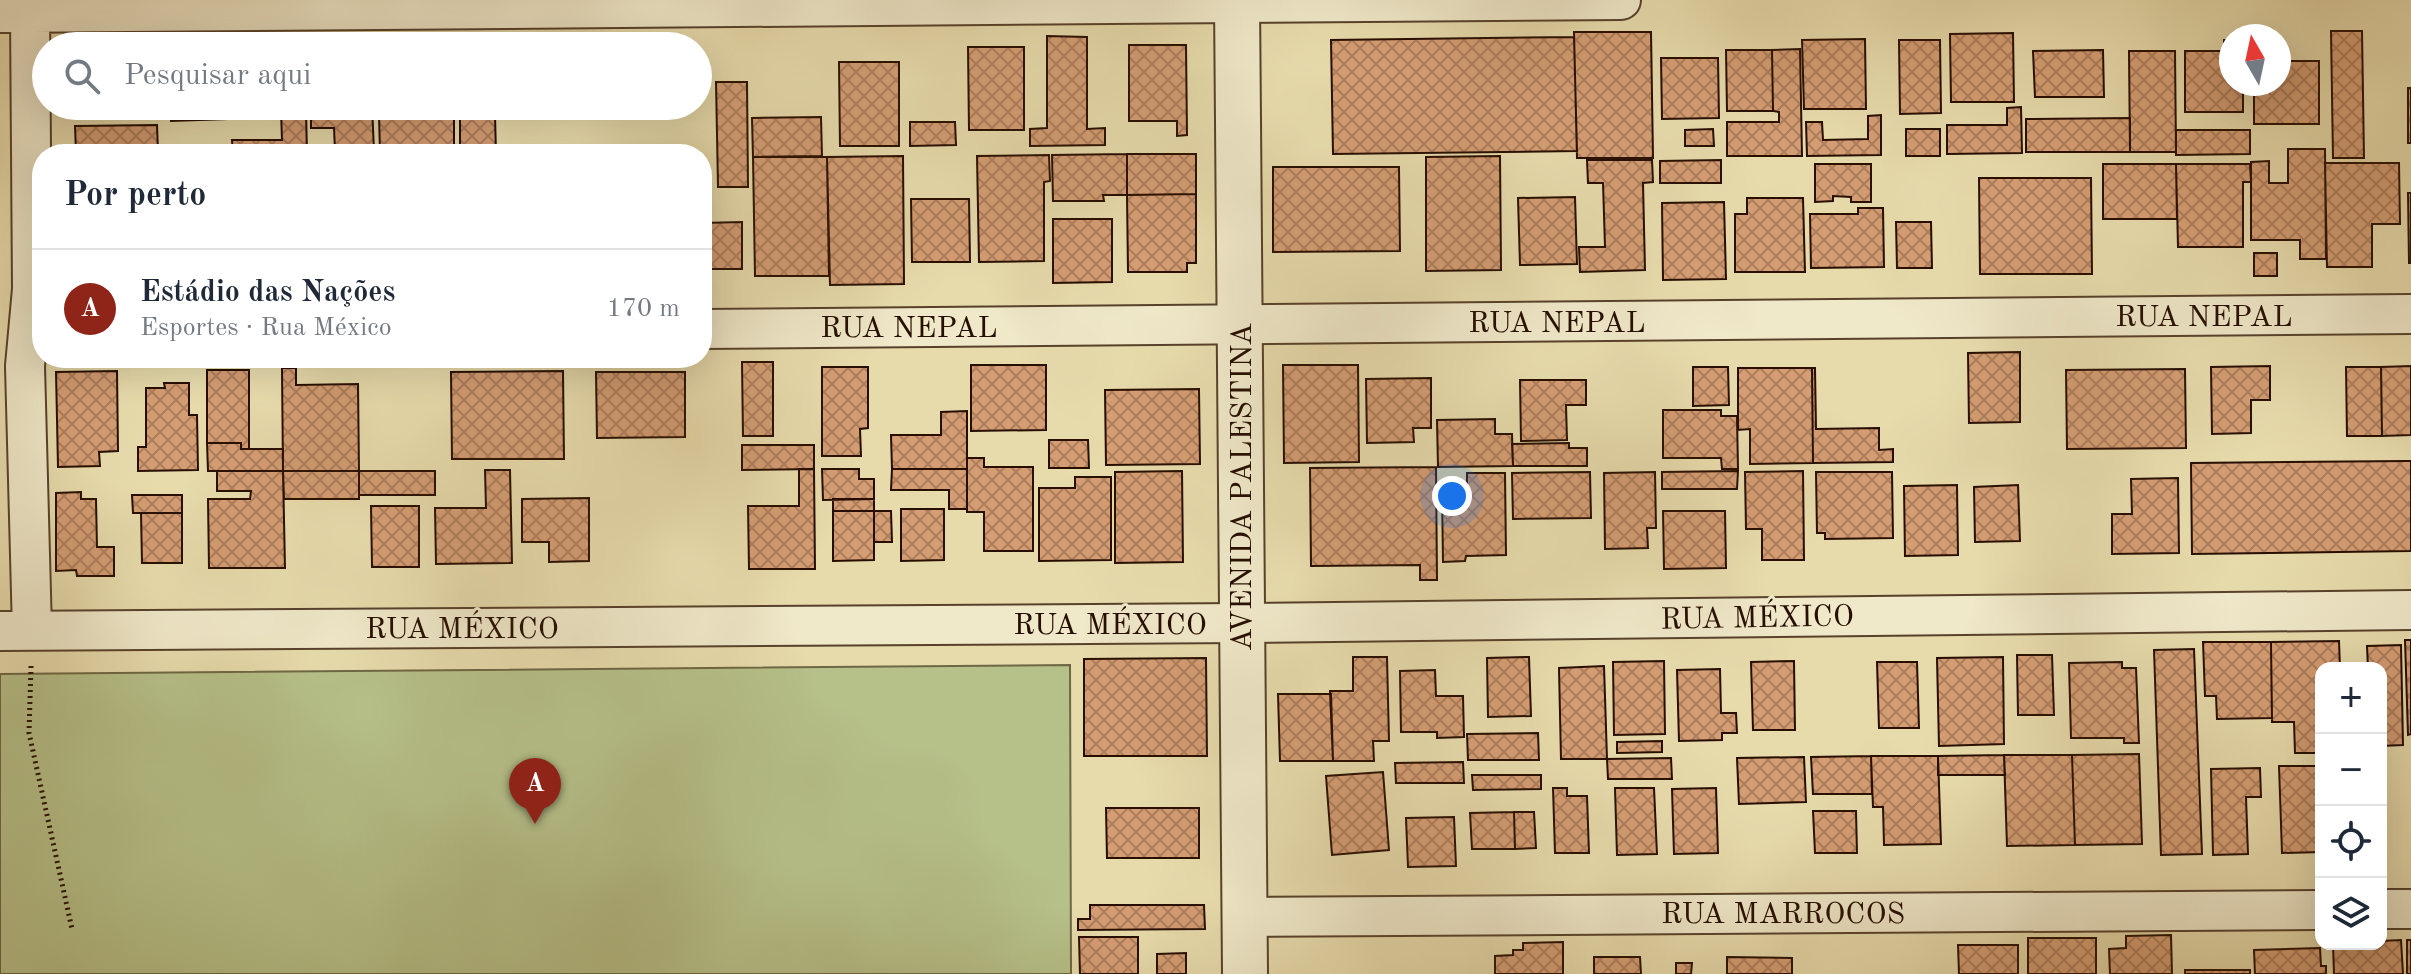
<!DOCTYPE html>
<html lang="pt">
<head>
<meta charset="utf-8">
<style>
  body { margin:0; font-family:"Old Standard TT",serif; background:#f2f2f3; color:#1f2937 }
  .controls { position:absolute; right:24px; bottom:24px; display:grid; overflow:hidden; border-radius:16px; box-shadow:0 8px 32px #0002 }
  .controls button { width:72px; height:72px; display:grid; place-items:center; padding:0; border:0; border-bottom:2px solid #e0e1e3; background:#fff; color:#1f2937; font:40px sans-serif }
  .compass { position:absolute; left:2219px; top:24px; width:72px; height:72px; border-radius:50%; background:#fff; box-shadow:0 8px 32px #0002; rotate:351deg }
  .you { position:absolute; left:1452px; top:496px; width:28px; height:28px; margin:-20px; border:6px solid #fff; border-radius:50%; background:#1a73e8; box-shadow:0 0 0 12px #1a73e833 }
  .badge { display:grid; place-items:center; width:52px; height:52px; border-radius:50%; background:#8f2418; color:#fff; font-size:26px; font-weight:700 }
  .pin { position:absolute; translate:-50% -66px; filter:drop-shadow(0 2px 4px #0008) }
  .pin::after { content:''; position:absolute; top:42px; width:28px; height:24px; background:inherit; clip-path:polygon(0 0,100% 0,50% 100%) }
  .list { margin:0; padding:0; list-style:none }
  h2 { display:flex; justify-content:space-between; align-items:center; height:104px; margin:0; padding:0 32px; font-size:34px }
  h2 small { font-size:26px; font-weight:400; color:#747a83 }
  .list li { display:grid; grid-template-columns:52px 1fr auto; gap:24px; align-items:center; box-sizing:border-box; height:120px; padding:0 32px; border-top:2px solid #e0e1e3 }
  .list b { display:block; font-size:30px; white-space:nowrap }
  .list p { margin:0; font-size:26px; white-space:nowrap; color:#747a83 }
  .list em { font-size:26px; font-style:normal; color:#747a83 }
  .icon { flex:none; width:44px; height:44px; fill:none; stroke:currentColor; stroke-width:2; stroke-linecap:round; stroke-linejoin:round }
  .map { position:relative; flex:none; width:2411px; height:974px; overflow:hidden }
  .search { position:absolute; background:#fff; box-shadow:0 8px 32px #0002; left:32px; top:32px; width:680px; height:88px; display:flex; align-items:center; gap:20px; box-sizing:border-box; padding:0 28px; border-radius:44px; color:#747a83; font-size:30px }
  .panel { position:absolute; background:#fff; box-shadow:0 8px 32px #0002; left:32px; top:144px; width:680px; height:224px; border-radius:32px }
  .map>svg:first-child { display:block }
  .green { fill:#b6c089; stroke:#6e6744; stroke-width:2 }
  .building { fill:url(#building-cross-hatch); stroke:#270e00; stroke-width:2 }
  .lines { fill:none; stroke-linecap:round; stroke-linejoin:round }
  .minor-casing { stroke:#57412b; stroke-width:42 }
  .tertiary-casing { stroke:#57412b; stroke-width:48 }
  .path { stroke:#270e00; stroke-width:5; stroke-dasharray:2 4; stroke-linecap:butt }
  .minor { stroke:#efe8c9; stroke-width:38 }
  .tertiary { stroke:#efe8c9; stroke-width:44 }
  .labels { text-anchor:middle; stroke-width:6; stroke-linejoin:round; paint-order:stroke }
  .street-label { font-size:30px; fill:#270e00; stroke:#efe8c9 }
</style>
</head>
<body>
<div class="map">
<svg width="2411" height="974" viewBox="0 0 2411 974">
  <defs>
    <pattern id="building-cross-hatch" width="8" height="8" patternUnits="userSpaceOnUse" patternTransform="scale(2)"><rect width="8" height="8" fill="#d59d73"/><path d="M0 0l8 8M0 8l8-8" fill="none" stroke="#ad7e5c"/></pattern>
  </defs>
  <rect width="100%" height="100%" fill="#e7dbac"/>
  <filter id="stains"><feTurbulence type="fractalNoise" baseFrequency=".0025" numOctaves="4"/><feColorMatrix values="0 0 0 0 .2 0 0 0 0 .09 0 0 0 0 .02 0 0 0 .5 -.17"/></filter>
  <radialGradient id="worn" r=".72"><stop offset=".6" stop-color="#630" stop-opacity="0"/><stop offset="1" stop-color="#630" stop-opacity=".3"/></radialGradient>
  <path class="green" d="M 1070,665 L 1071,974 L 0,974 L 0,674 Z"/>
  <path class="building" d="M 2331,31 L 2362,31 L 2364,158 L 2333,158 Z
    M 1574,32 L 1651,32 L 1653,158 L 1577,158 Z
    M 2013,33 L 2014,102 L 1951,102 L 1950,34 Z
    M 1047,36 L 1087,37 L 1087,129 L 1105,128 L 1105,145 L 1030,146 L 1030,129 L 1047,128 Z
    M 1574,37 L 1577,151 L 1333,154 L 1331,40 Z
    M 1865,39 L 1866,109 L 1804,109 L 1802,40 Z
    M 1899,40 L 1940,40 L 1941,113 L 1900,114 Z
    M 2224,40 L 2231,40 L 2231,84 L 2243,84 L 2243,112 L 2185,112 L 2185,51 L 2224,51 Z
    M 1129,45 L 1186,45 L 1187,135 L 1177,136 L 1177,121 L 1129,121 Z
    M 968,47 L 1024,47 L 1024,130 L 969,130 Z
    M 1800,49 L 1802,156 L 1727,156 L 1727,122 L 1779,122 L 1779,112 L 1773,111 L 1772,50 Z
    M 1726,50 L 1772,50 L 1773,111 L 1727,111 Z
    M 2103,50 L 2104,97 L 2035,97 L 2033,51 Z
    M 2129,51 L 2175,51 L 2176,152 L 2130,152 Z
    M 1661,58 L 1718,58 L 1719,118 L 1662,119 Z
    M 2279,61 L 2319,61 L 2319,124 L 2254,124 L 2254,84 L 2279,84 Z
    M 839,62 L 899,62 L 899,146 L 840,146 Z
    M 716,82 L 747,82 L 748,187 L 718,187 Z
    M 2408,88 L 2411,88 L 2411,143 L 2408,143 Z
    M 171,106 L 228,106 L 228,119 L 171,121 Z
    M 243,106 L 281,106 L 281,111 L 243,112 Z
    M 281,106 L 306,106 L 306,111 L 281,111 Z
    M 310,106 L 334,106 L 334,113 L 311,113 Z
    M 334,106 L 372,106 L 374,150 L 335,150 L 334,128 L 311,128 L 311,113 L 334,113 Z
    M 2021,107 L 2022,153 L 1947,154 L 1947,125 L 2007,125 L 2007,108 Z
    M 281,111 L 306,111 L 307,154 L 233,154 L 232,140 L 282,140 Z
    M 379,114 L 454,114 L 454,154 L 380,154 Z
    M 460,115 L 495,115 L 496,154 L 460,154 Z
    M 1881,115 L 1881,155 L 1807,156 L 1806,122 L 1822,122 L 1823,140 L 1868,139 L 1868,116 Z
    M 821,117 L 822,156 L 753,157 L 752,118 Z
    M 2130,118 L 2130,152 L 2026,152 L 2026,119 Z
    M 910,122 L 955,122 L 956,145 L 910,146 Z
    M 157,125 L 158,152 L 76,152 L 75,126 Z
    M 1713,129 L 1714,146 L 1685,146 L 1685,130 Z
    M 1906,129 L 1940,129 L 1940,156 L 1906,156 Z
    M 2176,130 L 2250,130 L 2250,154 L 2176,155 Z
    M 2288,149 L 2325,149 L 2326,259 L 2300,259 L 2300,240 L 2251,240 L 2251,162 L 2269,161 L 2269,183 L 2288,183 Z
    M 1127,154 L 1127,195 L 1103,195 L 1104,201 L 1053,201 L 1052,155 Z
    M 1127,154 L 1196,154 L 1196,194 L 1127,195 Z
    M 1049,155 L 1050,181 L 1044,182 L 1044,261 L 979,262 L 977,156 Z
    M 903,156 L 904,284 L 830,285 L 827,157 Z
    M 1500,156 L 1501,270 L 1426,271 L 1426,157 Z
    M 753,157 L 827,157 L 829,276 L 755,276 Z
    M 1587,160 L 1652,160 L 1653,182 L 1643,183 L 1645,270 L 1580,272 L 1579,247 L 1605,247 L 1603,183 L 1588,183 Z
    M 1721,160 L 1721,183 L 1660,183 L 1660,161 Z
    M 2325,163 L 2399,163 L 2400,224 L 2372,224 L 2372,267 L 2327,267 Z
    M 1815,164 L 1871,164 L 1871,202 L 1851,202 L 1851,197 L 1833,196 L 1833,201 L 1815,202 Z
    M 2103,164 L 2176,164 L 2177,219 L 2103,219 Z
    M 2176,164 L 2250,164 L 2251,182 L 2243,182 L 2243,247 L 2178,247 Z
    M 1273,167 L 1399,167 L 1400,251 L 1273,252 Z
    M 1979,178 L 2091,178 L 2092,274 L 1980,274 Z
    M 2408,193 L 2411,193 L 2411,263 L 2409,263 Z
    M 1196,194 L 1196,263 L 1187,263 L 1187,272 L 1128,272 L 1127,195 Z
    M 1575,197 L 1577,264 L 1520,265 L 1518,198 Z
    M 1747,198 L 1803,198 L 1805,272 L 1735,272 L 1735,214 L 1747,214 Z
    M 911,199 L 969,199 L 970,262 L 912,262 Z
    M 1724,202 L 1726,279 L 1663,280 L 1662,203 Z
    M 1858,208 L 1883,208 L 1884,267 L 1811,268 L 1810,214 L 1858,214 Z
    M 1053,219 L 1112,219 L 1112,282 L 1053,283 Z
    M 742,222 L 742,269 L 702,269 L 702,223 Z
    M 1896,222 L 1931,222 L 1932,268 L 1897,268 Z
    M 2254,253 L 2277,253 L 2277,276 L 2254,276 Z
    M 2020,352 L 2020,422 L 1969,423 L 1968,353 Z
    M 742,362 L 773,362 L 773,436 L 743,436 Z
    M 971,365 L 1046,365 L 1046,430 L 971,431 Z
    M 1283,365 L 1358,365 L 1359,462 L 1284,463 Z
    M 2270,366 L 2270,400 L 2251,400 L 2251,433 L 2212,434 L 2211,367 Z
    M 2411,366 L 2411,435 L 2382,436 L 2381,367 Z
    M 822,367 L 868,367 L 868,428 L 860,429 L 861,456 L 822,456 Z
    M 1693,367 L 1728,367 L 1729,405 L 1693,406 Z
    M 2346,367 L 2381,367 L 2382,436 L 2347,436 Z
    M 282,368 L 296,368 L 296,385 L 358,384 L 359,471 L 283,471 Z
    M 1738,368 L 1812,368 L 1813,463 L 1750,464 L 1750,429 L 1738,430 Z
    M 1812,368 L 1815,368 L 1816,429 L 1879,428 L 1879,450 L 1893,449 L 1893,462 L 1813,463 Z
    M 2185,369 L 2186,448 L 2067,449 L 2066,370 Z
    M 207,370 L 249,370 L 249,449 L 241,449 L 241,443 L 207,443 Z
    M 117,371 L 118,451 L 99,452 L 100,466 L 58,467 L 56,372 Z
    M 563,371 L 564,459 L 452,459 L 451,372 Z
    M 596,372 L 685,372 L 685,437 L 597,438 Z
    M 1431,378 L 1431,428 L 1413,428 L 1414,442 L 1367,443 L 1366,379 Z
    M 1520,380 L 1586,380 L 1586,405 L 1566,405 L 1567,440 L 1521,441 Z
    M 164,383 L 189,383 L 189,415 L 197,415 L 198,470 L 138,471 L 138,447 L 146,447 L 146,388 L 165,388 Z
    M 1199,389 L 1200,464 L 1106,465 L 1105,390 Z
    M 1663,410 L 1721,410 L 1721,416 L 1737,416 L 1738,469 L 1722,469 L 1721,458 L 1663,458 Z
    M 967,411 L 967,469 L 892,469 L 891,435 L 941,435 L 941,412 Z
    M 1495,419 L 1495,434 L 1512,434 L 1513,466 L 1438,467 L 1437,420 Z
    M 1049,440 L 1088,440 L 1089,468 L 1049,468 Z
    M 207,443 L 241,443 L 241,449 L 283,449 L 283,471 L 208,471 Z
    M 1569,443 L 1569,448 L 1587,448 L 1587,466 L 1513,466 L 1512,444 Z
    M 742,445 L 814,445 L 814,469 L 742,470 Z
    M 967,458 L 984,458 L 984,467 L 1033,467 L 1033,551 L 984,551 L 984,512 L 967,512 Z
    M 2407,461 L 2411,461 L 2411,551 L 2192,554 L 2191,463 Z
    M 1436,467 L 1437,580 L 1420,580 L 1420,565 L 1311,566 L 1310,468 Z
    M 799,469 L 814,469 L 815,569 L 749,569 L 748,506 L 799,506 Z
    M 822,469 L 859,469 L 859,479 L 874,479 L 874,499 L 823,500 Z
    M 892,469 L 967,469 L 967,509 L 949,509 L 949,490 L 891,490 Z
    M 485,470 L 510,470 L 512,563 L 436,564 L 435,508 L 486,508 Z
    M 217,471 L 283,471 L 285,568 L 209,568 L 208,499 L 250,499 L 251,491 L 217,491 Z
    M 283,471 L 359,471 L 359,499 L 284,499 Z
    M 359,471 L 435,471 L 435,495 L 359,495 Z
    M 1182,471 L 1183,562 L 1115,563 L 1115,472 Z
    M 1738,471 L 1737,489 L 1662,489 L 1662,472 Z
    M 1803,471 L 1804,560 L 1762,560 L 1762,529 L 1746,529 L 1745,472 Z
    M 1590,472 L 1591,518 L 1513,519 L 1512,473 Z
    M 1655,472 L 1656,528 L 1647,528 L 1648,548 L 1605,549 L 1604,473 Z
    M 1816,472 L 1892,472 L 1893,538 L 1825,539 L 1825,533 L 1817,533 Z
    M 1467,473 L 1505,473 L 1506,555 L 1466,556 L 1465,561 L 1443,562 L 1442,493 L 1467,492 Z
    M 1075,477 L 1111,477 L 1111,560 L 1039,561 L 1039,488 L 1075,488 Z
    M 2178,478 L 2179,553 L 2112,554 L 2112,514 L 2132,514 L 2131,479 Z
    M 1957,485 L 1958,555 L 1905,556 L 1904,486 Z
    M 2018,485 L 2020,541 L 1975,542 L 1974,487 Z
    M 81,492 L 81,499 L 96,499 L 97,547 L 114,547 L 114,576 L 77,576 L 76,570 L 56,571 L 56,493 Z
    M 132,495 L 182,495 L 182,513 L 133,513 Z
    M 589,498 L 589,561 L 549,562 L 549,542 L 522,542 L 522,499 Z
    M 833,499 L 874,499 L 874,511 L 833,511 Z
    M 371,506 L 419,506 L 419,567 L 372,567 Z
    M 901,509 L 944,509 L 944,560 L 901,561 Z
    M 833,511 L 874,511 L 874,560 L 833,561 Z
    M 874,511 L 891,511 L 892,542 L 874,542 Z
    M 1663,511 L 1725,511 L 1726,568 L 1664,569 Z
    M 141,513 L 182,513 L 182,563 L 142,563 Z
    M 2405,640 L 2411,640 L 2411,734 L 2408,735 Z
    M 2339,641 L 2340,668 L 2321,668 L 2321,753 L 2295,753 L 2294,722 L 2272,722 L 2271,642 Z
    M 2203,642 L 2271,642 L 2272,718 L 2217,719 L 2216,696 L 2205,696 Z
    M 2401,645 L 2403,745 L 2381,746 L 2381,668 L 2368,668 L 2367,646 Z
    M 2194,649 L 2202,854 L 2161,855 L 2154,650 Z
    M 2017,655 L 2052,655 L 2054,715 L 2018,715 Z
    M 1353,657 L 1387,657 L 1389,741 L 1373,741 L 1374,761 L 1333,761 L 1330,691 L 1353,691 Z
    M 1529,657 L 1531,716 L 1488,717 L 1487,658 Z
    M 2003,657 L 2004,744 L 1939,746 L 1937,658 Z
    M 1206,658 L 1207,756 L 1084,756 L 1084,659 Z
    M 1664,661 L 1665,734 L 1614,735 L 1613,662 Z
    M 1794,661 L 1795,730 L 1753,730 L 1751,662 Z
    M 1877,662 L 1917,662 L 1919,728 L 1879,728 Z
    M 2122,662 L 2122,668 L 2136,668 L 2139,743 L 2124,743 L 2124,738 L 2071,738 L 2069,663 Z
    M 1604,666 L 1607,759 L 1561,759 L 1559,668 Z
    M 1720,669 L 1721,713 L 1736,713 L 1737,733 L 1722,733 L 1722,740 L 1679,741 L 1677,670 Z
    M 1435,670 L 1436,696 L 1463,696 L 1464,737 L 1437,738 L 1437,732 L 1401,732 L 1400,671 Z
    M 1278,694 L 1331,694 L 1333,761 L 1280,761 Z
    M 1538,733 L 1539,760 L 1468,760 L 1467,734 Z
    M 1662,741 L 1662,752 L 1617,753 L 1617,742 Z
    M 2139,754 L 2142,844 L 2075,845 L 2072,755 Z
    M 2004,755 L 2005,775 L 1938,775 L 1938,756 Z
    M 2004,755 L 2072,755 L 2075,845 L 2007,846 Z
    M 1871,756 L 1938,756 L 1941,844 L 1884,845 L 1883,807 L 1873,807 Z
    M 1871,756 L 1872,794 L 1813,794 L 1811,757 Z
    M 1804,757 L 1806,802 L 1739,804 L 1737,758 Z
    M 1671,758 L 1672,779 L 1608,779 L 1607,759 Z
    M 1463,762 L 1464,783 L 1396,783 L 1395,763 Z
    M 2279,766 L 2321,766 L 2321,852 L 2282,853 Z
    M 2260,768 L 2261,797 L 2246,797 L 2248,854 L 2213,855 L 2211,769 Z
    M 1383,772 L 1389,850 L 1332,855 L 1326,776 Z
    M 1472,775 L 1541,775 L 1541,789 L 1473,790 Z
    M 2381,781 L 2384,781 L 2386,842 L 2381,842 Z
    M 1553,788 L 1567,788 L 1567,796 L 1587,796 L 1589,853 L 1555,853 Z
    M 1615,788 L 1654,788 L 1657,854 L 1617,855 Z
    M 1716,788 L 1718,853 L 1674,854 L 1672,789 Z
    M 1106,808 L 1199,808 L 1199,858 L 1107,858 Z
    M 1813,811 L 1856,811 L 1857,853 L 1815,853 Z
    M 1514,812 L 1534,812 L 1536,848 L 1515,849 Z
    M 1514,812 L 1515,849 L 1472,849 L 1470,813 Z
    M 1454,817 L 1456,866 L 1408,867 L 1406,818 Z
    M 1090,905 L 1204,905 L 1205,929 L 1078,930 L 1078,919 L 1090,919 Z
    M 2171,935 L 2172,974 L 2110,974 L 2109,949 L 2126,948 L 2126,936 Z
    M 1079,937 L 1138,937 L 1138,974 L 1080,974 Z
    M 2028,938 L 2096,938 L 2096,974 L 2028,974 Z
    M 2401,940 L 2403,974 L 2334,974 L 2333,944 L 2381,944 L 2381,941 Z
    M 2407,940 L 2411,940 L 2411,974 L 2407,974 Z
    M 1563,942 L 1563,974 L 1495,974 L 1495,956 L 1513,955 L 1513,950 L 1523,950 L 1523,943 Z
    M 1958,945 L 2018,945 L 2018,974 L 1959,974 Z
    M 2320,948 L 2321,966 L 2326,966 L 2326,974 L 2255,974 L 2254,950 Z
    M 1186,953 L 1186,974 L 1157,974 L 1157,954 Z
    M 1594,957 L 1640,957 L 1641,974 L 1594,974 Z
    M 1727,957 L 1792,958 L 1792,974 L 1727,974 Z
    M 1676,963 L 1692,963 L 1691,974 L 1676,974 Z
    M 2185,970 L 2250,970 L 2250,974 L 2185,974 Z"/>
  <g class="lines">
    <g class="minor-casing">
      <path id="minor" d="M 0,13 L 1621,0
        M 30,13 L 32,289 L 25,366 L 32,631
        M 702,329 L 2411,314
        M 0,631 L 1242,623 L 2411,610
        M 2381,909 L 2411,909
        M 1244,917 L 2321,910"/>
    </g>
    <g class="tertiary-casing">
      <path id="tertiary" d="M 1237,0 L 1245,974"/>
    </g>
    <path class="path" d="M 31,666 L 29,733 L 72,929"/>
    <use href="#minor" class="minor"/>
    <use href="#tertiary" class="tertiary"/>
  </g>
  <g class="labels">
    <g class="street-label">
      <text x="2204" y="326">RUA NEPAL</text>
      <text x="1557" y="332">RUA NEPAL</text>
      <text x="909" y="337">RUA NEPAL</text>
      <text transform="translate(1241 487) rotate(-90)" y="10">AVENIDA PALESTINA</text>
      <text transform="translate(1757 617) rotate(-1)" y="10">RUA MÉXICO</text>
      <text x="1110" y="634">RUA MÉXICO</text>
      <text x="462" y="638">RUA MÉXICO</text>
      <text x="1783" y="923">RUA MARROCOS</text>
    </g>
  </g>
  <rect width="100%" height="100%" filter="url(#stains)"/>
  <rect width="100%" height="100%" fill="url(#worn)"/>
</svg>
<div class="controls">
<button>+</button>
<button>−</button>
<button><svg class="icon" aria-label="locate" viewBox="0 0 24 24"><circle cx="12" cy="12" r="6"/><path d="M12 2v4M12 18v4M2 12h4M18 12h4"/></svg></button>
<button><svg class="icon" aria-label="layers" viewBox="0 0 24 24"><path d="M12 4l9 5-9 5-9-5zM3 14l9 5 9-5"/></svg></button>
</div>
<svg class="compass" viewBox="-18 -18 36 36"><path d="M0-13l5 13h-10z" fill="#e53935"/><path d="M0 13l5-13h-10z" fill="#747a83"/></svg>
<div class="you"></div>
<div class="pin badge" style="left:535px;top:824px">A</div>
<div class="search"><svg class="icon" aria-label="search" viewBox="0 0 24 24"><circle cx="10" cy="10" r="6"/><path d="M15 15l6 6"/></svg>Pesquisar aqui</div>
<section class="panel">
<h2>Por perto<small></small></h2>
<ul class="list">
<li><span class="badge">A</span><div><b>Estádio das Nações</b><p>Esportes · Rua México</p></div><em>170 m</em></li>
</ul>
</section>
</div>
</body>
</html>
